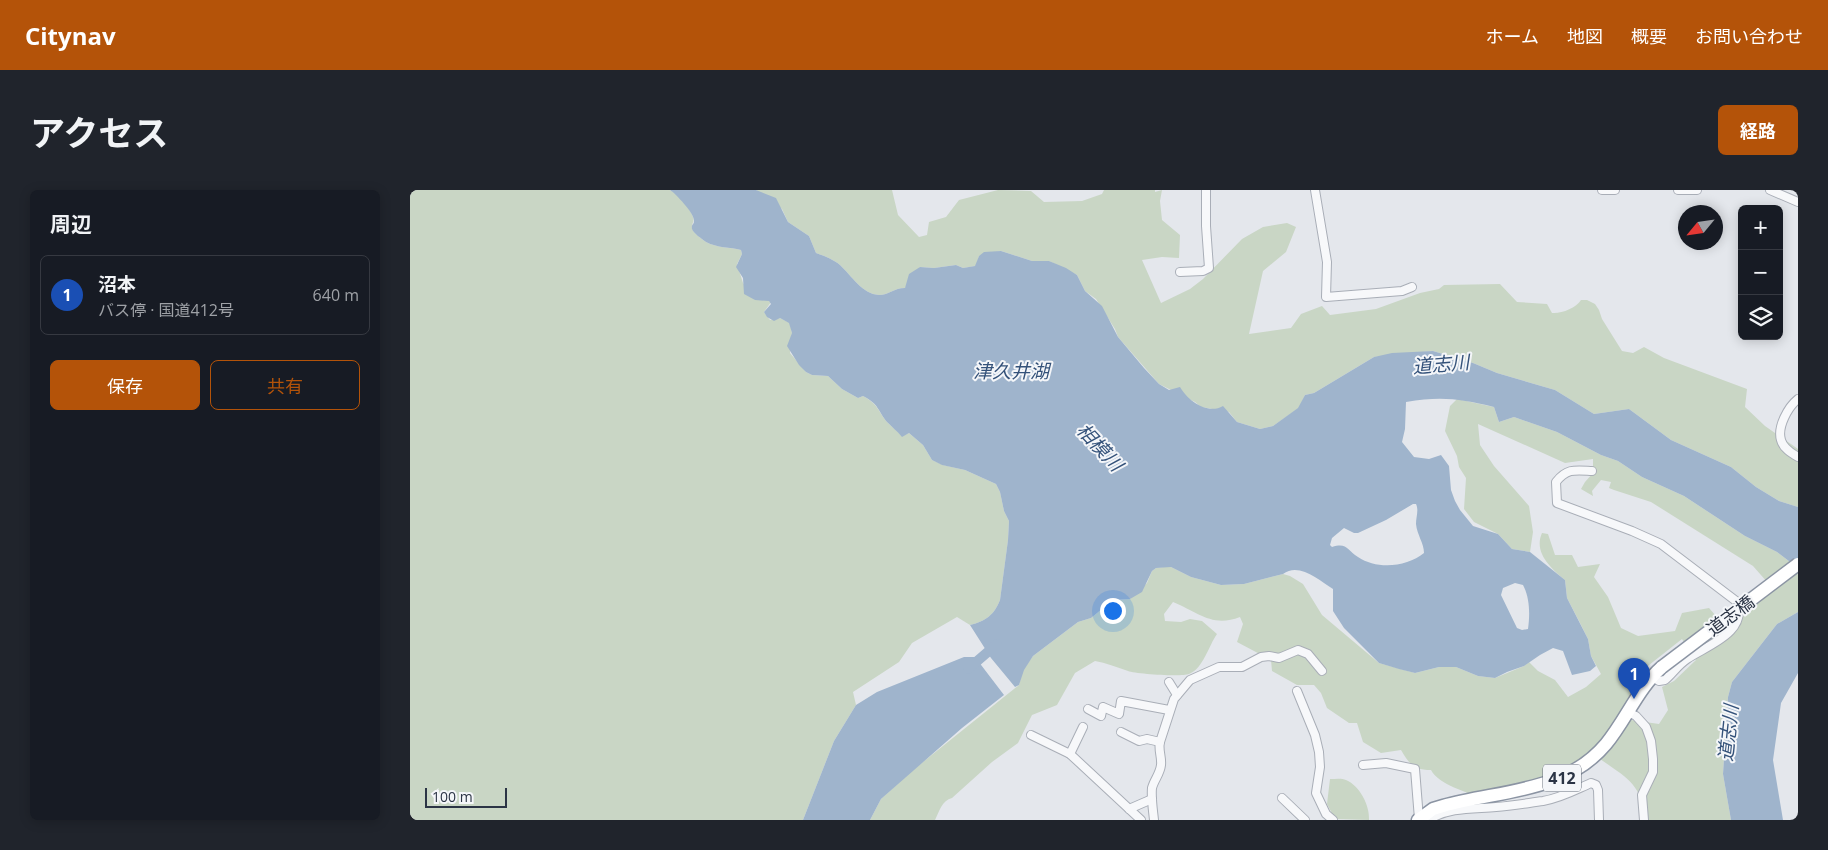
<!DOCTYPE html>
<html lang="ja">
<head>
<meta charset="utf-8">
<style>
  body { margin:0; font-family:"Open Sans","Noto Sans JP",sans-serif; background:#20242c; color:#f1f3f6 }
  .controls { position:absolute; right:15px; top:15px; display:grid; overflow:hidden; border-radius:8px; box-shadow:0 2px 12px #0003 }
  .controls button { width:45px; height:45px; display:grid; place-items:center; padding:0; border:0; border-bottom:1px solid #363941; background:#171b24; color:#f1f3f6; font:25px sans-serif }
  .compass { position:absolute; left:1268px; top:15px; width:45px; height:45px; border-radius:50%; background:#171b24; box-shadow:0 2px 12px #0003; rotate:241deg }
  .scale { position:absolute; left:15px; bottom:12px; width:82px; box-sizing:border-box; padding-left:5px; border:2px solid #2b3445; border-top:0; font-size:14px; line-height:18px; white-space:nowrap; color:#2b3445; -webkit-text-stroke:4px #f4f6f9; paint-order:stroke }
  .you { position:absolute; left:702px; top:420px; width:18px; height:18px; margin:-12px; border:4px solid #fff; border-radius:50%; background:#1a73e8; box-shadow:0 0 0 8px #1a73e833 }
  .badge { display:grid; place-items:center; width:32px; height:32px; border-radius:50%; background:#b45309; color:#fff; font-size:16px; font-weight:700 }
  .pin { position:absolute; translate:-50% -41px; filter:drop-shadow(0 1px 2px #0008) }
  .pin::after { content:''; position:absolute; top:26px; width:18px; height:15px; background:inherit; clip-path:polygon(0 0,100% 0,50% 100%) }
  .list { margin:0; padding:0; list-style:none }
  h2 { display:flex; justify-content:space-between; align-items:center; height:65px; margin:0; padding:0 20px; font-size:21px }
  h2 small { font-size:16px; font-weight:400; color:#9ea1a6 }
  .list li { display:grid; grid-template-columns:32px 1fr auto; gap:15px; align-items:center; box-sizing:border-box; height:80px; margin:0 10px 10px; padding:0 10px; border:1px solid #363941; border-radius:8px }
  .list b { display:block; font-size:19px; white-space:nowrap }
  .list p { margin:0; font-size:16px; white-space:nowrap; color:#9ea1a6 }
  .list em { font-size:16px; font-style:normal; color:#9ea1a6 }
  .actions { display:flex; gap:10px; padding:15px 20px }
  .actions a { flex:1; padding:11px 0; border:1px solid #b45309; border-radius:8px; text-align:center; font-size:18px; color:#b45309 }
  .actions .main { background:#b45309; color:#fff }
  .icon { flex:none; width:28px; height:28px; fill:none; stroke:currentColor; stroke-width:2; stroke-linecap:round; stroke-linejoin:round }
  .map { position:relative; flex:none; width:1388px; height:630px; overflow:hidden; border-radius:8px }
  header { display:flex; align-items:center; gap:30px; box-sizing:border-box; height:70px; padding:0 25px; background:#b45309; color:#fff }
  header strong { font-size:24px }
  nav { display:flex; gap:28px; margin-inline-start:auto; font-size:18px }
  .intro { display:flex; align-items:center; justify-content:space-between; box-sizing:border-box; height:120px; padding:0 30px }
  h1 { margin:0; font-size:35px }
  .button { padding:12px 22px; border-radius:8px; background:#b45309; color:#fff; font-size:18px; font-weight:700 }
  main { display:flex; gap:30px; padding:0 30px }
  aside { flex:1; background:#171b24; border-radius:8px; box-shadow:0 2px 12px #0003 }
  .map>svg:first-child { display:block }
  .green { fill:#c9d6c5; fill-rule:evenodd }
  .water { fill:#9fb4cc; fill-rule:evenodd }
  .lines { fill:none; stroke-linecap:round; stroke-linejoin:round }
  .river { stroke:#9fb4cc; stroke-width:10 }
  .minor-casing { stroke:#a9aeb7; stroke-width:10 }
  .highway-casing { stroke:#8b94a3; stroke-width:15 }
  .minor { stroke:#f7f8fa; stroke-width:8 }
  .highway { stroke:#fff; stroke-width:12 }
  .highway-bridge-casing { stroke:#8b94a3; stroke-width:15; stroke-linecap:butt }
  .highway-bridge { stroke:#fff; stroke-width:12 }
  .labels { text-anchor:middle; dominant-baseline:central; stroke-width:4; stroke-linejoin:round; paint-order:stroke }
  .shield { fill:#f4f6f9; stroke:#676e7b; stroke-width:1 }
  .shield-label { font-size:16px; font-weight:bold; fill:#2b3445 }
  .street-label { font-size:18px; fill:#2b3445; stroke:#f4f6f9 }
  .water-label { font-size:19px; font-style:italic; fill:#34527a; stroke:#f4f6f9 }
</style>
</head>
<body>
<header>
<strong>Citynav</strong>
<nav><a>ホーム</a><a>地図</a><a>概要</a><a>お問い合わせ</a></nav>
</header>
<div class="intro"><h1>アクセス</h1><a class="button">経路</a></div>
<main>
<aside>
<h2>周辺<small></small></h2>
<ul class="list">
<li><span class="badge" style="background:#1a4fb4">1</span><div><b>沼本</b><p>バス停 · 国道412号</p></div><em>640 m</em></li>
</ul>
<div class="actions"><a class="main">保存</a><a>共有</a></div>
</aside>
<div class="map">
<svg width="1388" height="630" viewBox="0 0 1388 630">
  <rect width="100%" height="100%" fill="#e4e7ec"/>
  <g class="green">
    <path d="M 0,0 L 260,0 C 269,5 280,18 283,27 C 285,32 281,34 282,38 C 283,43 292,49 296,52 C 307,58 320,57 331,60 L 332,64 L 327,74 L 333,93 L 345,110 L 357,110 L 361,112 L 354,122 L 360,130 L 370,128 L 380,133 L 382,143 L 380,163 L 396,182 L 402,185 L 418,186 L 432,199 L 448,208 L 453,206 C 468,214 468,221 477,232 C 482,237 487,241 492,246 L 499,243 L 513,255 L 522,270 L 533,275 L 555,280 L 586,294 L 590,302 L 594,321 L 599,331 L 598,350 L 590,410 C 584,425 576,431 560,435 L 547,427 L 502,453 L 489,472 L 443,502 L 446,515 L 424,551 L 393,630 L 0,630 Z"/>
    <path d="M 346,0 L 482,0 L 488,25 L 509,47 L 517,45 L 519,32 L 536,27 L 549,10 L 588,0 L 621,1 L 634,12 L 672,11 L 692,4 L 694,0 L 745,0 L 745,2 L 752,0 L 750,11 L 752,30 L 770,45 L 769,68 L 752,67 L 732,70 L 751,113 L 780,99 L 793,89 L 832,49 L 853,37 L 877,33 L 886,37 L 876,62 L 853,81 L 839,144 L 881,138 L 891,124 L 912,116 L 920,125 L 966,119 L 1010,103 L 1029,99 L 1034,95 L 1090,94 L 1107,112 L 1137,114 L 1142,123 C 1151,124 1166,118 1171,110 L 1177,110 L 1185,114 L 1189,120 L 1192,129 L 1212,161 L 1223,163 L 1234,157 L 1254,168 L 1337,199 L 1335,217 L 1355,236 L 1388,259 L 1388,317 L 1369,311 L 1346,297 L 1321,277 L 1261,250 L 1219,219 L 1184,224 L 1145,200 L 1087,183 L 1063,173 L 1023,161 L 964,167 L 904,203 L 895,205 L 889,218 L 863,236 L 850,239 L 827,232 L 819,222 L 791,217 L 785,212 L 749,194 L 708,147 L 705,139 L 686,109 L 675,101 L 667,85 L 639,71 L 622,71 L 591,61 L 569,66 L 566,76 L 553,78 L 546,75 L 524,78 L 510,77 L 495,98 C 484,98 479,105 469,105 C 452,104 442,86 430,75 C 423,69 414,66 406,63 L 399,46 L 378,32 L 372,19 Z"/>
    <path d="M 1047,209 L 1084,217 L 1089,232 L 1104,227 L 1147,242 L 1191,265 L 1208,271 L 1232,287 L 1274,306 L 1335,346 L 1367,362 L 1388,378 L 1388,422 L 1367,434 L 1322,492 L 1318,507 L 1313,584 L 1321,630 L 1235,630 C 1232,594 1217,588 1190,569 L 1072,609 C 1056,601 1029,595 1021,580 C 1004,580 999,574 991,560 L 971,563 L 953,552 L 947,533 L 939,533 L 917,518 L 911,503 L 904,495 L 887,495 L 862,481 L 861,470 L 827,452 L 833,434 L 830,427 C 802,438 788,422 763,412 L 754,424 L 755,431 L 771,432 L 780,429 L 792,431 L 807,444 C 799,455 793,479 779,484 C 771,487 726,484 718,481 C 706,477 696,473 685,471 L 665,483 L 647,515 L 622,525 L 608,553 L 582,572 L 542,608 C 532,610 529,622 525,630 L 460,630 L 471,609 L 503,580 L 609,495 L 613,480 L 623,466 L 668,432 L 681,428 L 703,410 L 720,409 L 737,393 L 742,381 L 746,378 L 754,377 L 761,377 L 781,387 L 811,395 L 834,394 L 873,384 L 880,386 L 893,394 L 912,425 L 969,473 L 1005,483 L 1029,477 L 1046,477 L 1068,486 L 1085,488 L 1114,476 L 1119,472 L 1128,481 L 1145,490 L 1158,507 L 1176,497 L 1191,484 L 1181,466 L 1178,449 L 1169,431 L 1157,408 L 1155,390 C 1142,379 1123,363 1132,343 L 1138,344 L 1145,365 L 1162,365 L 1168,377 L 1190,374 L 1184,387 L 1198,407 L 1211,438 L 1228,446 L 1265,441 L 1272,423 L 1299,418 L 1313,434 L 1358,393 L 1343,376 L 1241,312 L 1204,300 L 1199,298 L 1201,292 L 1191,290 L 1182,301 L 1183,306 L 1171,299 L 1175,292 L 1183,283 L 1183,269 L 1155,273 L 1068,234 L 1070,255 L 1084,276 L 1119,316 L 1123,342 L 1120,362 L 1102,359 L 1088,344 L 1064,332 L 1054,319 L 1056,288 L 1049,277 L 1047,266 L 1035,241 L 1040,216 ZM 1272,449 L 1286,470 L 1264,491 L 1252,497 L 1258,520 L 1249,534 L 1214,529 L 1234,479 Z"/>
    <path d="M 920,589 C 925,589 932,588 936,590 C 950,596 960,616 959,630 L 925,629 L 917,614 Z"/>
  </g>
  <g class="water">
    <path d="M 260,0 L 346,0 L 366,8 L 378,32 L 399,46 L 406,63 C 414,66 423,69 430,75 C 442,86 452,104 469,105 C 479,105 484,98 495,98 L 499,84 L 510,77 L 524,78 L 546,75 L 553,78 L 565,76 L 569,66 L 574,62 L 591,61 L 622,71 L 639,71 L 656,78 L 667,85 L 675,101 L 692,116 L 708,147 L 734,178 L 749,194 L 759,200 L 770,197 C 778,211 798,225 813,216 L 827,232 L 850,239 L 863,236 L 888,218 L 895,205 L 904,203 L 964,167 L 982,163 L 1023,161 L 1063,173 L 1087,183 L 1145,200 L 1184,224 L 1219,219 L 1261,250 L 1321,277 L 1346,297 L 1369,311 L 1388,317 L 1388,378 L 1367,362 L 1335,346 L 1274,306 L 1232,287 L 1208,271 L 1191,265 L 1147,242 L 1104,227 L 1089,232 L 1084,217 C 1050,209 1032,206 996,212 L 995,239 L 992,252 L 1004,267 L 1019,269 L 1031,265 L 1039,276 L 1041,300 L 1045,311 L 1050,320 L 1063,336 L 1088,344 L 1102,359 L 1120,362 L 1155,390 L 1157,408 L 1178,449 L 1181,466 L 1186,476 L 1180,481 L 1162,485 L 1153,461 L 1143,458 L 1130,465 L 1114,476 L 1097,482 L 1085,488 L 1068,486 L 1046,477 L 1029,477 L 1005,483 L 989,479 L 969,473 L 934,438 L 923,421 L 923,399 C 909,390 889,372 873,384 L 834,394 L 811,395 L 781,387 L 761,377 L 746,378 L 742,381 L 732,402 L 720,409 L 703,410 L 681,428 L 668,432 L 623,466 L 614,480 L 609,495 L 605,497 L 581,468 L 560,435 C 576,431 584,425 590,410 L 598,350 L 599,331 L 594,321 L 590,302 L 586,294 L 555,280 L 532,275 L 522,270 L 513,255 L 499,243 L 492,247 C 487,241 482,237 477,232 C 468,221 469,214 453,206 L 448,208 L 432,199 L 418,186 L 402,185 L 396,182 L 389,175 L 377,156 L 382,143 L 379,133 L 370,128 L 364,131 L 357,127 L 354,122 L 361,114 L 359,111 L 345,110 L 334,104 L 333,88 L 326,77 L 332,64 L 331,60 C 320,57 307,58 296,52 C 292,49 283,43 282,39 C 281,34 284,35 284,31 C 285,24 266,4 260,0 ZM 1003,314 L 1006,314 C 1009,320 1006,327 1006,334 C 1007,345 1014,353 1014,363 C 997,377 967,380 948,367 C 937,360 937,352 922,357 L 920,355 L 922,348 L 934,338 L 944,343 L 948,343 L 976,330 ZM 1105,393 L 1113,395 C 1120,408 1120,425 1118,439 L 1112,440 L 1107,438 L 1091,405 L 1093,398 Z"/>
    <polygon points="1388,422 1388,483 1371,513 1363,570 1373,630 1321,630 1313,584 1318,507 1322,492 1367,434"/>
    <polygon points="554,467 565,467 594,505 552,538 471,609 460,630 393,630 424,551 446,515 467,502"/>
  </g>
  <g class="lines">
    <polyline class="river" points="558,479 587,454"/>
    <defs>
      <g id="minor">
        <polyline points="905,0 917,72 916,107 992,101 1002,97"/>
        <polyline points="1192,0 1205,0"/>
        <polyline points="1268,0 1287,0"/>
        <polyline points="1360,0 1388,12"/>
        <polyline points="770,82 793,81 799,78 796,36 796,0"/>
        <path d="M 1388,209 C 1378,217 1367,237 1371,250 C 1373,258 1381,263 1388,267"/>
        <path d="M 1182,281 C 1165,280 1157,278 1146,292 L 1147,313 L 1222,341 L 1251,354 L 1326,411 C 1340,442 1296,456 1277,469 C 1268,475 1263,483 1255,490 L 1249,491 L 1242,487"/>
        <polyline points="759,492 767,505"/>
        <polyline points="887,501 905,545 909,562 910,577 906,603 916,624 923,630"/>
        <polyline points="678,519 691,526 693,517 709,524 711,511 759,520"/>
        <polyline points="1218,522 1226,526 1236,537 1241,551 1243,569 1243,582 1232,605 1234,630"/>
        <polyline points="711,542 729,551 737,549 750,552"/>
        <polyline points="621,545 660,564 731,630"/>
        <polyline points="660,564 673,537"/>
        <polyline points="953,575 976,573 1005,579 1009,629"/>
        <polyline points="872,608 895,630"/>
        <polyline points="719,619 742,609"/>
        <path d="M 744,630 C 743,620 741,608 742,598 C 744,590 750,584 751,575 C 752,567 748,560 750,552 L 764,509 L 780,490 L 809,477 L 832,477 L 851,467 L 859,466 L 869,468 L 888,460 L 898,464 L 912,481"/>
        <path d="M 1018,630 C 1040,617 1062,619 1086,617 C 1102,616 1118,613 1133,611 C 1151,608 1165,600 1181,593 L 1186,595 L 1188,600 L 1189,630"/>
      </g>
      <path id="highway" d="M 1008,630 L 1023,619 L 1033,616 C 1090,600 1155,603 1196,554 C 1216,530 1228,498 1252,477"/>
    </defs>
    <use href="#minor" class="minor-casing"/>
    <use href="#highway" class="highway-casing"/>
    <use href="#minor" class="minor"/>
    <use href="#highway" class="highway"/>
    <defs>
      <polyline id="highway-bridge" points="1252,477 1388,374"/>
    </defs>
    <use href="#highway-bridge" class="highway-bridge-casing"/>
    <use href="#highway-bridge" class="highway-bridge"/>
  </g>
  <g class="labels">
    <rect class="shield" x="1133" y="574.5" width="38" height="27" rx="4"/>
    <g class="shield-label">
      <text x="1152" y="588">412</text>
    </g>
    <g class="street-label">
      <text transform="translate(1320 425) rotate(-37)">道志橋</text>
    </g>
    <g class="water-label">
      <text transform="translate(1031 174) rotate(-5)">道志川</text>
      <text x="601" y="181">津久井湖</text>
      <text transform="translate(690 257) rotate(47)">相模川</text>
      <text transform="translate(1318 543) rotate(-84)">道志川</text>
    </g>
  </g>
</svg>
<div class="controls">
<button>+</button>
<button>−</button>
<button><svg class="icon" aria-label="layers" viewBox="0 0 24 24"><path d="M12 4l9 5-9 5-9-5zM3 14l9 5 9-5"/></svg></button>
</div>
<svg class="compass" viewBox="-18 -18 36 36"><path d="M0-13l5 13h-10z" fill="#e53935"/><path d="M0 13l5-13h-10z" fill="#9ea1a6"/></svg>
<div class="scale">100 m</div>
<div class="you"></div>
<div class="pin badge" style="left:1224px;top:509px;background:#1a4fb4">1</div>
</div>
</main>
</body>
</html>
